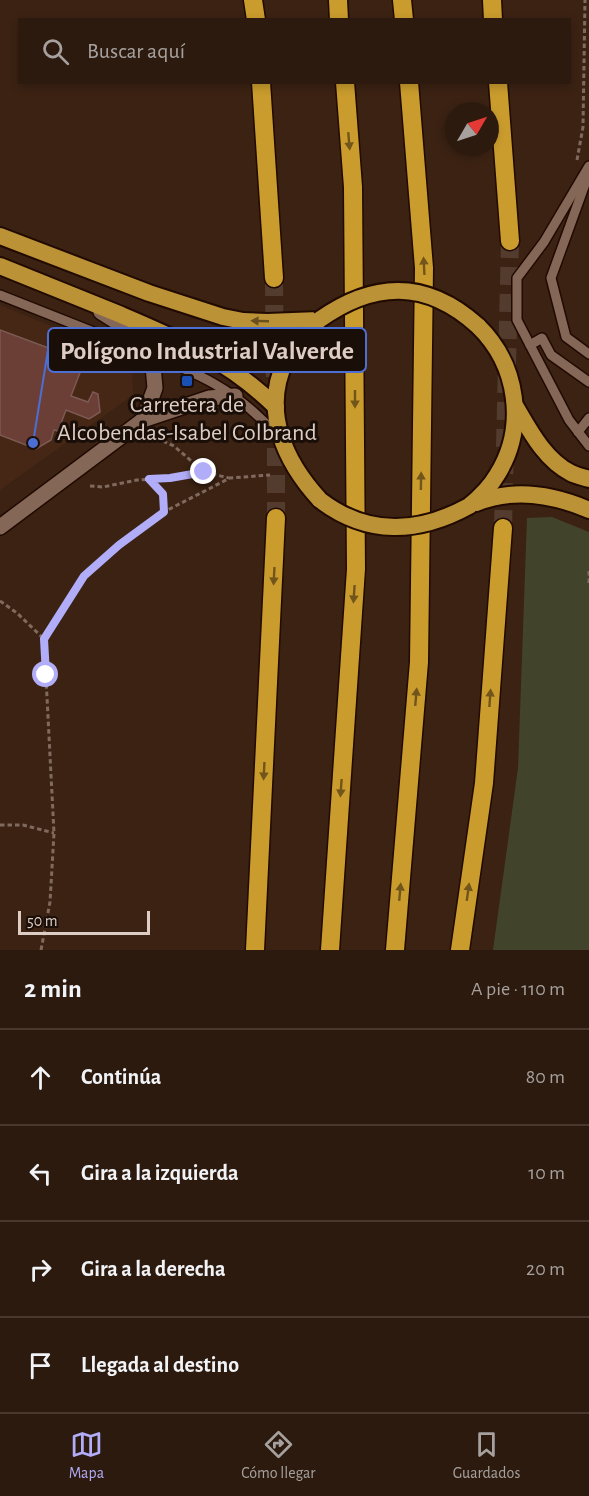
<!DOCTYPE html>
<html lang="es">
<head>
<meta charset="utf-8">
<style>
  body { margin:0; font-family:"Alegreya Sans",sans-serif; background:#38271c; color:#f1f3f6 }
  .compass { position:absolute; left:445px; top:102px; width:54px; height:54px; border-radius:50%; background:#2c1a0e; box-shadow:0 3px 9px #0003; rotate:51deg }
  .scale { position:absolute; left:18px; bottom:15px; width:132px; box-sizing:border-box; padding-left:6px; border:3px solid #decdc4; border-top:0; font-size:16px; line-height:21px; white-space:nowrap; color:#decdc4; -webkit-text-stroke:4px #1a0e08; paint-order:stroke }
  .stop { position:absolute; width:18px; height:18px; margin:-14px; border:4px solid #b2adf9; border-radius:50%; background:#fff }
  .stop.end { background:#b2adf9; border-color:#fff; box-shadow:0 2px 6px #0008 }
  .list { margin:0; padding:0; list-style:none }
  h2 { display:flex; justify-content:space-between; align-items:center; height:78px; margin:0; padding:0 24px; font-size:26px }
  h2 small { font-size:20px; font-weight:400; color:#a6a19e }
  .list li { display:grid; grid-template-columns:39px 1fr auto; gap:18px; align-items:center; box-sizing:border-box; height:96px; padding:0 24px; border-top:2px solid #48382e }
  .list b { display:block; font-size:22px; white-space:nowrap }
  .list em { font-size:20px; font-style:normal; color:#a6a19e }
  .icon { flex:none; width:33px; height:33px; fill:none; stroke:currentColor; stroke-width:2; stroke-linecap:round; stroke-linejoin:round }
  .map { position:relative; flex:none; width:589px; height:950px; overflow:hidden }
  .search { position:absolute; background:#2c1a0e; box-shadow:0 3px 9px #0003; left:18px; right:18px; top:18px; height:66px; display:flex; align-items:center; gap:15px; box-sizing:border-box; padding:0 21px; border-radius:0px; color:#a6a19e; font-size:22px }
  .sheet { height:462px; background:#2c1a0e }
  nav { display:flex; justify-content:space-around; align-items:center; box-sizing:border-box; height:84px; border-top:2px solid #48382e; background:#2c1a0e; font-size:16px; color:#a6a19e }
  nav a { display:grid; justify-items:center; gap:3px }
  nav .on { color:#b2adf9 }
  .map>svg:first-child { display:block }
  .built { fill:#462614 }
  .green { fill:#41442a }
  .building { fill:#6b3e36; stroke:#7b5a53; stroke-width:1.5 }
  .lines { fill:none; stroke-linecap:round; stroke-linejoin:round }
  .motorway-tunnel { stroke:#533c2e; stroke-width:18; stroke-dasharray:18 9; stroke-linecap:butt }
  .service-casing { stroke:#210a01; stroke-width:12 }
  .minor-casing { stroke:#210a01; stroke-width:18 }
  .trunk-casing { stroke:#210a01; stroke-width:20 }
  .motorway-casing { stroke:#210a01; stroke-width:21 }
  .path { stroke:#806a5e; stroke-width:3; stroke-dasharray:4.5 3; stroke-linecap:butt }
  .service { stroke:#846757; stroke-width:9 }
  .minor { stroke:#846757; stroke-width:15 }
  .trunk { stroke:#bc9236; stroke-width:16 }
  .motorway { stroke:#ca9c2d; stroke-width:18 }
  .trunk-bridge-casing { stroke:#210a01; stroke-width:20; stroke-linecap:butt }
  .trunk-bridge { stroke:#bc9236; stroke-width:16 }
  .oneway { fill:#72551a }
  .oneway2 { fill:#6b501f }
  .route { stroke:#b2adf9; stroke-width:8 }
  .transit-dot { fill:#1a4fb4; stroke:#1a0e08; stroke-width:2 }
  .labels { text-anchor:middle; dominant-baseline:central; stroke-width:6; stroke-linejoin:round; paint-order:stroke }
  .poi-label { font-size:24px; fill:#decdc4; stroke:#1a0e08 }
  .leader { fill:none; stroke:#4d6ed3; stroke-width:2 }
  .callout-dot { fill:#4d6ed3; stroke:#1a0e08; stroke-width:2 }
  .callout { fill:#1a0e08; stroke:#4d6ed3; stroke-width:2 }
  .callout-label { font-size:26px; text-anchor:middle; font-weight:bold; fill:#decdc4 }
</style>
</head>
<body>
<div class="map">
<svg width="589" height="950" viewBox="0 0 589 950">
  <rect width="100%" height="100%" fill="#3b2213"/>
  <polygon class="built" points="0,305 132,359 133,395 0,490"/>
  <polygon class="green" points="552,517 589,532 589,950 493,950 518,768 527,518"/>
  <polygon class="building" points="0,330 54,350 53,354 83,365 71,396 88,402 93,392 98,394 100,412 89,419 66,410 58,431 54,430 51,440 36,449 0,435"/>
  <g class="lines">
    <g class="motorway-tunnel">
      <polyline points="274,278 275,390"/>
      <polyline points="276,421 276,518"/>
      <polyline points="503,528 510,241"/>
    </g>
    <defs>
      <g id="service">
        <polyline points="589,166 544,242 517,278 517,320 569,420 589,446"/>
        <polyline points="589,173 551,278 566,337 589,354"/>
        <path d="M 0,295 C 40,311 79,326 119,342 C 181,367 233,383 278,437"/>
        <polyline points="530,345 542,338 551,355 589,382"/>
        <polyline points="578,432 589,418"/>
      </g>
      <g id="minor">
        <polyline points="101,312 131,331 144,342 152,355 155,388 143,420"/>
        <polyline points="0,527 143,420 209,398 235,396"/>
      </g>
      <g id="trunk">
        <polyline points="0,236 149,293 223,317 243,321 267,322 319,320"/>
        <path d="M 0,266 C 40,282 80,298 119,314 C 180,340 228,360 276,407"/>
        <path d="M 319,320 C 307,332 294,344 286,360 C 261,411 285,462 320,500"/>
        <path d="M 516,407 C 530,431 545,460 571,473 C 577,476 583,477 589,479"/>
        <path d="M 476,503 C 513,488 552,494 589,510"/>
        <path d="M 469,506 C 480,497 490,487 497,475 C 527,427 518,365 478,326"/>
      </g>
      <g id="motorway">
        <polyline points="253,0 256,20"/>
        <polyline points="338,0 339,20"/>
        <polyline points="402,0 404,20"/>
        <polyline points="492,0 493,20"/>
        <polyline points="261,82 274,278"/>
        <polyline points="498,82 510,241"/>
        <polyline points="255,950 276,518"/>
        <polyline points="330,950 356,569 353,187 345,82"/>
        <polyline points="395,950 419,662 424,268 409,82"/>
        <polyline points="460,950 484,783 503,528"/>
      </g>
    </defs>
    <use href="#service" class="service-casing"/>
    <use href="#minor" class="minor-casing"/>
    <use href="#trunk" class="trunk-casing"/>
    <use href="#motorway" class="motorway-casing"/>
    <g class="path">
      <polyline points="577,160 583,127 585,0"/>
      <polyline points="156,438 174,446 204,472 229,478"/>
      <polyline points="149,479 163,494 164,512"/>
      <polyline points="90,486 103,487 137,480 170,478 204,472"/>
      <polyline points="589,571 589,586"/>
      <polyline points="0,601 17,613 44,639"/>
      <polyline points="0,825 23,825 54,833"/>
      <polyline points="41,950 50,902 54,833 44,639 84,576 119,545 156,516 230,478 270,475"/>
    </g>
    <use href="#service" class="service"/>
    <use href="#minor" class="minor"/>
    <use href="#trunk" class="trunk"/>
    <use href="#motorway" class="motorway"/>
    <defs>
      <g id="trunk-bridge">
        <path d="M 319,320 C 374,281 426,279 478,326"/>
        <path d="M 320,500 C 367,536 418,534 469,506"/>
      </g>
    </defs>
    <use href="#trunk-bridge" class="trunk-bridge-casing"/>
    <use href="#trunk-bridge" class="trunk-bridge"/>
  </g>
  <defs><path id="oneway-solid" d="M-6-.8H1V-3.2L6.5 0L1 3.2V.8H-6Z" transform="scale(1.5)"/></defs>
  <g class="oneway">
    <use href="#oneway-solid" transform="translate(349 141) rotate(85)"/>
    <use href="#oneway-solid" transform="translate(424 266) rotate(-93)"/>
    <use href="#oneway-solid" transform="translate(355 399) rotate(90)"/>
    <use href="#oneway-solid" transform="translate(421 481) rotate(-89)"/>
    <use href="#oneway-solid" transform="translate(274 576) rotate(93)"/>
    <use href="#oneway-solid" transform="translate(354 594) rotate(94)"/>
    <use href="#oneway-solid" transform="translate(416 697) rotate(-85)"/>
    <use href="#oneway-solid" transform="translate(490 698) rotate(-86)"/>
    <use href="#oneway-solid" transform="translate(264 771) rotate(93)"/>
    <use href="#oneway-solid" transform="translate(341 788) rotate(94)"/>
    <use href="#oneway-solid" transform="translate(400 892) rotate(-85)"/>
    <use href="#oneway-solid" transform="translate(468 892) rotate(-82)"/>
  </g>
  <use class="oneway2" href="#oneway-solid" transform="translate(260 321) rotate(-178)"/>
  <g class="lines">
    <polyline class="route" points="46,675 44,639 84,576 119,545 164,512 163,494 149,479 170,478 204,472"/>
  </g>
  <rect class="transit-dot" x="181" y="375" width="12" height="12" rx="3"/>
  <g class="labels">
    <g class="poi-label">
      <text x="187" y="405">Carretera de<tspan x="187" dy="28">Alcobendas-Isabel Colbrand</tspan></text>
    </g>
  </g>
  <path class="leader" d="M33 443L48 350"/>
  <circle class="callout-dot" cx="33" cy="443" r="6"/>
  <rect class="callout" x="48" y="328" width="318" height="44" rx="6"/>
  <g class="callout-label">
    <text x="207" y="359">Polígono Industrial Valverde</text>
  </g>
</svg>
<svg class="compass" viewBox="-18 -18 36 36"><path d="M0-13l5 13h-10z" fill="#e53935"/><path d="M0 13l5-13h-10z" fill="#a6a19e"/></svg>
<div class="scale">50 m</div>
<div class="stop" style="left:46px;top:675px"></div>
<div class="stop end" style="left:204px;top:472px"></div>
<div class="search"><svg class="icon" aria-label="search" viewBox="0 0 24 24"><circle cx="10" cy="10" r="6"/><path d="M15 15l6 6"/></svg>Buscar aquí</div>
</div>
<section class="sheet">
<h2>2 min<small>A pie · 110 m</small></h2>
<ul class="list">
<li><svg class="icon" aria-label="ahead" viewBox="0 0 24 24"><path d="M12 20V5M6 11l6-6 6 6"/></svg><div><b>Continúa</b></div><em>80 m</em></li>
<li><svg class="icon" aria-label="left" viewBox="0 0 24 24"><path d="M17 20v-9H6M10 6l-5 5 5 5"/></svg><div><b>Gira a la izquierda</b></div><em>10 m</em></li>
<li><svg class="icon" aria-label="right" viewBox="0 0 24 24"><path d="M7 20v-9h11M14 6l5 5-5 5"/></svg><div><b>Gira a la derecha</b></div><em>20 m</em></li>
<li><svg class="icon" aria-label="arrive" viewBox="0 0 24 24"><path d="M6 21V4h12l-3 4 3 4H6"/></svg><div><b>Llegada al destino</b></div></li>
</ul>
</section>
<nav>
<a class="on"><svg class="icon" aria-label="map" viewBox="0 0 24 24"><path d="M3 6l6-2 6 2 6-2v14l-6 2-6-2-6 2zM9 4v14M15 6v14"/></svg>Mapa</a>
<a><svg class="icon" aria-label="directions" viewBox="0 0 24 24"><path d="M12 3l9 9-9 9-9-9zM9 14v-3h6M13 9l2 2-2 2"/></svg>Cómo llegar</a>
<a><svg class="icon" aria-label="saved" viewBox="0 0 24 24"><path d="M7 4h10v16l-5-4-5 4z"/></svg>Guardados</a>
</nav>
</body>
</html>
